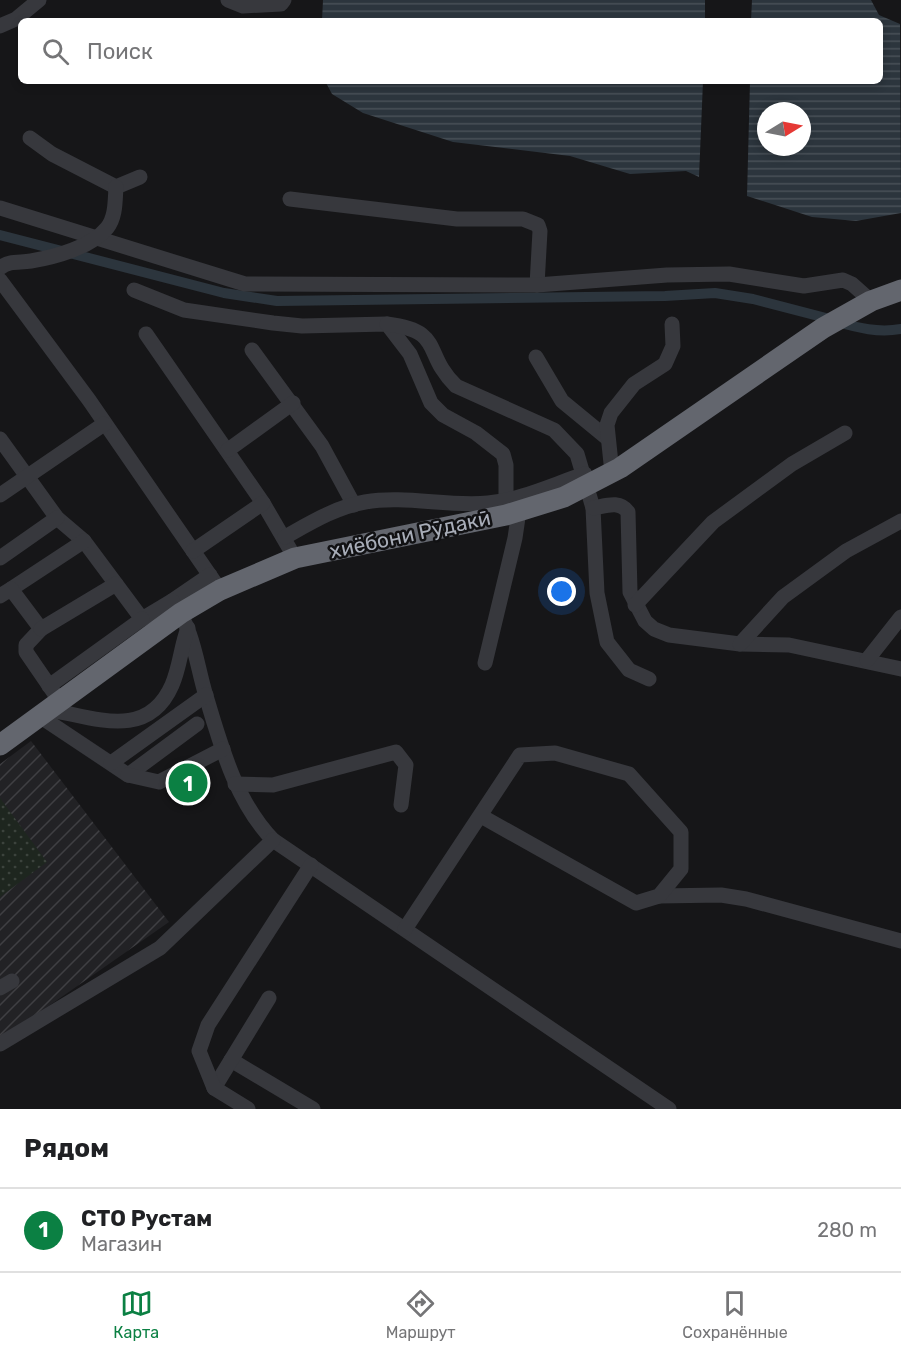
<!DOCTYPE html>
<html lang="ru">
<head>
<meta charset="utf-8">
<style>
  body { margin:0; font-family:Rubik,sans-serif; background:#f6f6f6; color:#202124 }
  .compass { position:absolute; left:757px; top:102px; width:54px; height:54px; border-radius:50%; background:#fff; box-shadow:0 3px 9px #0003; rotate:80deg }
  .you { position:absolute; left:562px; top:592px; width:21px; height:21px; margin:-15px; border:4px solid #fff; border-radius:50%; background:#1a73e8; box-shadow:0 0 0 9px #1a73e833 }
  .badge { display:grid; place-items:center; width:39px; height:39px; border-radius:50%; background:#0b8043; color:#fff; font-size:20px; font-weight:700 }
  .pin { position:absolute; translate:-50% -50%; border:3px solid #fff; box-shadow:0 2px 6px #0006 }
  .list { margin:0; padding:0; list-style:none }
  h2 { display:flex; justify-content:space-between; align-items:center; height:78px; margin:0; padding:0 24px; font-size:26px }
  h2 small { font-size:20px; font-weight:400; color:#757577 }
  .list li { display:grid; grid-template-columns:39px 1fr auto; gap:18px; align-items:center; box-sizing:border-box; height:84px; padding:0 24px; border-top:2px solid #e0e0e0 }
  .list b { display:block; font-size:22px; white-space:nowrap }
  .list p { margin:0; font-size:20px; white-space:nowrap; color:#757577 }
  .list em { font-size:20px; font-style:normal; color:#757577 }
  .icon { flex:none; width:33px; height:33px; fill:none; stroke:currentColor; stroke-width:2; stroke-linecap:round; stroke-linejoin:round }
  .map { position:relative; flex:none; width:901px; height:1109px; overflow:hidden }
  .search { position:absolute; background:#fff; box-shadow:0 3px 9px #0003; left:18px; right:18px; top:18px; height:66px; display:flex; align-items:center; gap:15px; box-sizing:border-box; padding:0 21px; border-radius:9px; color:#757577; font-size:22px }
  .sheet { height:162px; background:#fff }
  nav { display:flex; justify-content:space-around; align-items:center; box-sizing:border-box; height:84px; border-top:2px solid #e0e0e0; background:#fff; font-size:16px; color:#757577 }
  nav a { display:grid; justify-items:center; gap:3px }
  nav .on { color:#0b8043 }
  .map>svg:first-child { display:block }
  .industrial { fill:url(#industrial-furrows) }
  .grass { fill:url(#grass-dots) }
  .water { fill:url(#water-rules); fill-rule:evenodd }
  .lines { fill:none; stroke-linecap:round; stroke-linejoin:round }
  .canal { stroke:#2c353d; stroke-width:10 }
  .minor { stroke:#37383d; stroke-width:15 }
  .highway { stroke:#63666e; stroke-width:21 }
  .labels { text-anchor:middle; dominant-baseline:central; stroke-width:5; stroke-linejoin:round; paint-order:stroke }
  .street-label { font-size:21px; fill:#a8adb8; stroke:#111113 }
</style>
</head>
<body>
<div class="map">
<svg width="901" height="1109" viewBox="0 0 901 1109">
  <defs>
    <pattern id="industrial-furrows" width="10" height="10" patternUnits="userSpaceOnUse" patternTransform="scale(1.5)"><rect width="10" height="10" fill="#222225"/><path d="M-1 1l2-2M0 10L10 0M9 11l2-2" fill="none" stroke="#3f3f43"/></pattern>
    <pattern id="grass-dots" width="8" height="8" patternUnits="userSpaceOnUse" patternTransform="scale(1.5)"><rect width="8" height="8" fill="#1e261f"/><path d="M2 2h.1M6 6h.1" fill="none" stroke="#3c433d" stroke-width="1.8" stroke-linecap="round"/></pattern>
    <pattern id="water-rules" width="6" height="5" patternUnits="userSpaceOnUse" patternTransform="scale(1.5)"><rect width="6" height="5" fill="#2c353d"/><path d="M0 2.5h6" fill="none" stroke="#485057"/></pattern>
  </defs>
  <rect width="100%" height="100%" fill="#161618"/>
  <polygon class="industrial" points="31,741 169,922 0,1040 0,764"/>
  <polygon class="grass" points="0,798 47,862 0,897"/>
  <g class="water">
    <polygon points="323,0 705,0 705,21 322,21"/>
    <path d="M 752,0 L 871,0 L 879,15 L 900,24 L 901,213 L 856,221 L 812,217 L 747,196 L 750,81 L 880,81 L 880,21 L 751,21 ZM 766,111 L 802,111 L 802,147 L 766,147 Z"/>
    <polygon points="325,81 703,81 699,177 686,171 630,174 570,156 453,142 363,113 332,94"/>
  </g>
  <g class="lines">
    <g class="canal">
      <polyline points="0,235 224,293 277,301 665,296 715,293 753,299 826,318"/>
      <path d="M 837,322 C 859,328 878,333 901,329"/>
    </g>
    <g class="minor">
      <polyline points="228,0 243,6 281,4 284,0"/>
      <polyline points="0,26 16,19 39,0"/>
      <polyline points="30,138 52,154 116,187 140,177"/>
      <polyline points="290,199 457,219 523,219 538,225 540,231 537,285"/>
      <polyline points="0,208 245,284 537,285 667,275 729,274 804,286 843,280 852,284 871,301"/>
      <path d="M 0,268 C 10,260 19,263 31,261 C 55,257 92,247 107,228 C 116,217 115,200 116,187"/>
      <polyline points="0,280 89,400 220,590"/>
      <polyline points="134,290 184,310 273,323 302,326 387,324 410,354 431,403 443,415 476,433 503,454 506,465 506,515"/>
      <path d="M 387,324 C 445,331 422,353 456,386 L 554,430 L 577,454 L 593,508 L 597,593 L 607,642 L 629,670 L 649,679"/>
      <polyline points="146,334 263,503 295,558"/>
      <polyline points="252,350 322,446 354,505"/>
      <polyline points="536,357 562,401 607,438"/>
      <polyline points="0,439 57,518 84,541 116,584"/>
      <polyline points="228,450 293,403"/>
      <polyline points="612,473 607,425 611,413 634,384 665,364 673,346 672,324"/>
      <polyline points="0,495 104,424"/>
      <path d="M 593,508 C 606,506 619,500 628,512 L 630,592 L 645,621 L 654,629 L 669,635 L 740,644 L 789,645 L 901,669"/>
      <path d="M 285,537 C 310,523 336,507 365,502 C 405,495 448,507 488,503 C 521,500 554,484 585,474"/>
      <polyline points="193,551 263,503"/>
      <polyline points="0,558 57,518"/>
      <polyline points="11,589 84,541"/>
      <polyline points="0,596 11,589 41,629 26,645 26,652 61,703"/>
      <polyline points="172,601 210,575"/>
      <polyline points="635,605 713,522 792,464 845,433"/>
      <path d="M 41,629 L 116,584 L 142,619 L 172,601 C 194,630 196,663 206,696 C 221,746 236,802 273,840 L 669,1109"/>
      <polyline points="740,644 783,597 846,551 901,521"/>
      <polyline points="867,660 901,617"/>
      <polyline points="485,663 515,538 519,511"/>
      <polyline points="49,686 142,619"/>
      <path d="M 51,710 C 96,718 148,740 172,685 C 180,667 181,646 188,628"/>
      <polyline points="41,717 128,775 197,724"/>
      <polyline points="111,763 206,695"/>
      <polyline points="128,775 159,782 223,749"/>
      <polyline points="235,784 273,785 396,752 406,765 401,805"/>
      <polyline points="659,896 721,895 746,899 901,941"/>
      <polyline points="405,929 520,755 555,753 629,774 681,832 681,869 659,896 636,903 481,816"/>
      <polyline points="0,988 12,981"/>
      <polyline points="0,1044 160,948 273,840"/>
      <polyline points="231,1060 313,1109"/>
      <polyline points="214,1088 269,998"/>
      <polyline points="248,1109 214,1088 199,1051 208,1025 311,865"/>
    </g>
    <polyline class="highway" points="0,745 181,613 220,590 295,558 506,515 564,497 620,468 823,328 871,301 901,290"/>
  </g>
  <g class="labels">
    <g class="street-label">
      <text transform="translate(410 534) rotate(-12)">хиёбони Рӯдакӣ</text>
    </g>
  </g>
</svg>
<svg class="compass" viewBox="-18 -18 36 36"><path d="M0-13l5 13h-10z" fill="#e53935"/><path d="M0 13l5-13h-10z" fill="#757577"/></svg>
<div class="you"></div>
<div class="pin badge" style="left:188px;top:783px">1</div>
<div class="search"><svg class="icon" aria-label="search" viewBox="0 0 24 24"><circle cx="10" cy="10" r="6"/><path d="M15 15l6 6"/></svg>Поиск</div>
</div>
<section class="sheet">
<h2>Рядом<small></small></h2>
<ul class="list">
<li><span class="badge">1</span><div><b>СТО Рустам</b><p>Магазин</p></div><em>280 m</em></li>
</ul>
</section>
<nav>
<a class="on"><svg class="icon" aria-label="map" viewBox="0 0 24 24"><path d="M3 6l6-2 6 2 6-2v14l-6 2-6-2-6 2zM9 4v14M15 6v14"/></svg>Карта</a>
<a><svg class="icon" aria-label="directions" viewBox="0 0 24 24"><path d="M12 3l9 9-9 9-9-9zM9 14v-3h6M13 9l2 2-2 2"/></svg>Маршрут</a>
<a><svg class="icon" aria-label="saved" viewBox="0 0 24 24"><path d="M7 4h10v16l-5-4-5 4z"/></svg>Сохранённые</a>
</nav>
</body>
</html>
